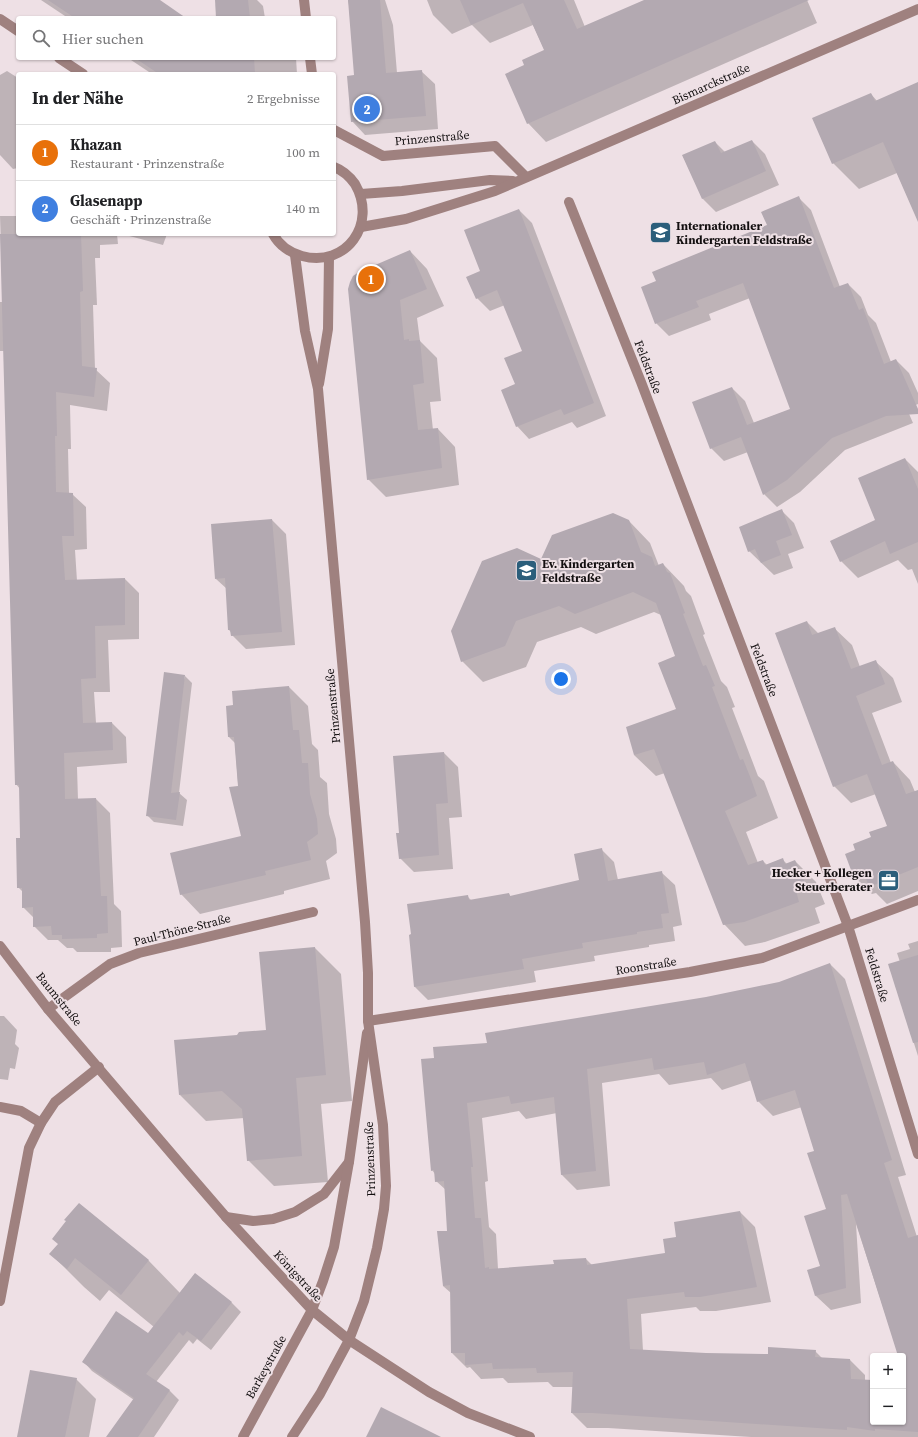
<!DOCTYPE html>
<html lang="de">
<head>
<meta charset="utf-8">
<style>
  body { margin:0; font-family:"Source Serif 4",serif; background:#f6f6f6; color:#202124 }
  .controls { position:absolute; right:12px; bottom:12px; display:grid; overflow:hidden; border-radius:4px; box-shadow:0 1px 3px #0004 }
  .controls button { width:36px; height:36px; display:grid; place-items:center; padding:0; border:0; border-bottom:1px solid #e0e0e0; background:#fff; color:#202124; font:20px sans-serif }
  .you { position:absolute; left:561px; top:679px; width:14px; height:14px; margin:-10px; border:3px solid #fff; border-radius:50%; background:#1a73e8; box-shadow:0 0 0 6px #1a73e833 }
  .badge { display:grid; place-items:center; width:26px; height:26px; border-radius:50%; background:#2b5e7b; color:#fff; font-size:13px; font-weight:700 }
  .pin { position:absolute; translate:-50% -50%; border:2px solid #fff; box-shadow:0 1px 4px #0006 }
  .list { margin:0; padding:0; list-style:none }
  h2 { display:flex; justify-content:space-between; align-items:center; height:52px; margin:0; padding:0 16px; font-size:17px }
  h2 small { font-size:13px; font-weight:400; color:#757577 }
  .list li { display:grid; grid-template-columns:26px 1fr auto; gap:12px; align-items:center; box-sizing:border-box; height:56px; padding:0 16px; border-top:1px solid #e0e0e0 }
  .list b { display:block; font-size:15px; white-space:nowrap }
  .list p { margin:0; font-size:13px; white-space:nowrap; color:#757577 }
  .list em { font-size:13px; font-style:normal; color:#757577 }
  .icon { flex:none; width:22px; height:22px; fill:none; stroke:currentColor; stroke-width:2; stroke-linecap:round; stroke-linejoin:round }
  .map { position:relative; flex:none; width:918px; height:1437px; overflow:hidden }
  .search { position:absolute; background:#fff; box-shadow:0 1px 3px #0004; left:16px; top:16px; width:320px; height:44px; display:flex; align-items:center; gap:10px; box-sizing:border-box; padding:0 14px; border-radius:4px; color:#757577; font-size:15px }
  .panel { position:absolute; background:#fff; box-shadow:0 1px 3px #0004; left:16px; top:72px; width:320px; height:164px; border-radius:4px }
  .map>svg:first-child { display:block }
  .shadow { fill:#0003; fill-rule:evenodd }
  .building { fill:#b3a9b1; fill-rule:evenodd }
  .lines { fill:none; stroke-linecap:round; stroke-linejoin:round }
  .minor { stroke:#9f817f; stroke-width:10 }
  .tertiary { stroke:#9f817f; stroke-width:10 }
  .labels { text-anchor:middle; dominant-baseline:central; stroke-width:4; stroke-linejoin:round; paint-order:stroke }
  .street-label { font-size:12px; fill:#130f10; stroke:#eee0e5 }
  .poi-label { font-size:12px; font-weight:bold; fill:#130f10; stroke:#eee0e5; text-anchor:start }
</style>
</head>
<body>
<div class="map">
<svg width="918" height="1437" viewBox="0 0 918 1437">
  <rect width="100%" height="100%" fill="#eee0e5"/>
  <g class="shadow">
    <polygon points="41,0 158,0 184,18 68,18"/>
    <polygon points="216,0 257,0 263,6 265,18 217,18"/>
    <polygon points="348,0 385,0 393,25 397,73 421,71 435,84 438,129 365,135 352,121 355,76 349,5"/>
    <polygon points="427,0 574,0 585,27 646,0 807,0 817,23 546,142 528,123 526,66 545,51 533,25 490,43 472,25 452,34 433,15"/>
    <polygon points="128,58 296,58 297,74 152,74"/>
    <polygon points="7,71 18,78 18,168 13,169 0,155 0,75"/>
    <polygon points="918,83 918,220 897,173 859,189 833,163 871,94 877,101"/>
    <polygon points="752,141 765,154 779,185 716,212 703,199 683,156 715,142 725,152"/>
    <polygon points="798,197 811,210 840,287 848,284 861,297 868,315 876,323 891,362 896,360 909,373 918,393 918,404 907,409 913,423 845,450 800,492 777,507 764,494 748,452 724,461 711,448 732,388 745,401 754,423 792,409 750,298 709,314 711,320 669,336 656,323 657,282 768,226"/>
    <polygon points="519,210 532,223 606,416 577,428 572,422 529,439 517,426 516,385 523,352 505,305 490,311 477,298 481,272"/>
    <polygon points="0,216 18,216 18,234 117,234 118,244 100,245 100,258 95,258 97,305 93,305 95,369 110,383 107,411 70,405 71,449 68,449 69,493 72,494 86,507 87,549 75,550 77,581 125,579 139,593 139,639 108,640 110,692 94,692 96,723 112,723 126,737 127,763 77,767 78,800 96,799 110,813 114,904 121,911 122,947 111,948 111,952 77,952 73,948 67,948 58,940 48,940 34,926 34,918 23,907 23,892 18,887 21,839 20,789 16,784 4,351 0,351 0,302 3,302"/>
    <polygon points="122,234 167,234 163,245"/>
    <polygon points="410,251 427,269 444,306 417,318 420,341 437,358 441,401 430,402 433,430 438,429 455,447 459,485 386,497 368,479 354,277"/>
    <polygon points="905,459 918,472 918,584 912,569 908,570 898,560 858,578 841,561 877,521"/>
    <polygon points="781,510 794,523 804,548 788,554 793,568 774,575 749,551"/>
    <polygon points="272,520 286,534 295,645 246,649 232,635 231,632 229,630 227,589 216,579"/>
    <polygon points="629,521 650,543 659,566 663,564 684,586 686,591 691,596 705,634 703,635 721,681 727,687 735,707 732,708 758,776 764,781 778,818 746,832 758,863 763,861 767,865 782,859 787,864 795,861 816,882 825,904 815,908 820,923 765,942 745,946 724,924 665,773 656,776 634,755 677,710 676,657 661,615 654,612 596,634 581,627 537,642 526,667 483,682 462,661 542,561"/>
    <polygon points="807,622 819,634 834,628 852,645 860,667 875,661 893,678 902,702 872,713 891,763 893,762 910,780 915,792 918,791 918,891 887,904 876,893 872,894 854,877 857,851 872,838 888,826 876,794 851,803 834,786"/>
    <polygon points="185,676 192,683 179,793 187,800 183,826 154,822 147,815"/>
    <polygon points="289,687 308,706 312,744 318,750 320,777 327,783 329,814 336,839 337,853 326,861 330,879 284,891 284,894 200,914 181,894 242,837 235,743 229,737 234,706"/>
    <polygon points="444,753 458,767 462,817 449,818 453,869 414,872 400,858 400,834"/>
    <polygon points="601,849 614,862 618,880 662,873 675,885 682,925 673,927 675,941 649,945 649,947 594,956 595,961 534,971 536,982 428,1000 415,987 410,936 467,896 472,901 509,894 511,897 580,881"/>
    <polygon points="918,941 918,1056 889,965 900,962 897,953 910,949 908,944"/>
    <polygon points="315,948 341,974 352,1101 321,1104 328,1182 274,1186 248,1160 244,1118 206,1121 180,1095 237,1036 267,1031"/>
    <path d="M 830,964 L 845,979 L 906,1175 L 898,1177 L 918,1240 L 918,1437 L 751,1437 L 608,1428 L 587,1428 L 572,1413 L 574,1387 L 553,1387 L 548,1382 L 508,1383 L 503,1378 L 481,1379 L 470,1367 L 467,1368 L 452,1353 L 451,1293 L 443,1286 L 448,1232 L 446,1190 L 436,1181 L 435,1174 L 432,1170 L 435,1059 L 488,1044 L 779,983 ZM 659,1074 L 669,1085 L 711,1078 L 722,1090 L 752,1080 L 758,1101 L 773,1116 L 802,1107 L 815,1151 L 827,1210 L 822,1266 L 816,1296 L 831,1310 L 861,1303 L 856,1224 L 899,1356 L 903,1356 L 903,1370 L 907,1383 L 903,1382 L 903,1422 L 873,1422 L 873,1381 L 865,1381 L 865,1375 L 850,1360 L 822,1358 L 815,1351 L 769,1355 L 706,1354 L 643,1351 L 641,1314 L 696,1307 L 700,1311 L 716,1311 L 771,1302 L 755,1227 L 740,1212 L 677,1238 L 666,1254 L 592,1265 L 586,1259 L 555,1265 L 498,1269 L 496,1234 L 489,1227 L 485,1182 L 488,1181 L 482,1118 L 519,1111 L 526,1119 L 557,1113 L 562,1175 L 577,1190 L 610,1186 L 602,1083 Z"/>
    <polygon points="0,1016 4,1016 17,1030 15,1044 19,1048 15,1069 10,1068 8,1080 0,1079"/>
    <polygon points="79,1204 149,1261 180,1293 195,1274 232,1303 241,1312 211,1350 197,1339 193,1344 189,1340 156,1382 170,1391 179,1400 154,1437 107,1437 134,1400 92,1371 83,1361 148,1334 154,1327 109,1290 100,1301 84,1287 51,1254 59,1244"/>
    <polygon points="76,1379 96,1399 89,1437 18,1437"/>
  </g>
  <g class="building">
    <polygon points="48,0 160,0 186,18 75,18"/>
    <polygon points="215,0 248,0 250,18 216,18"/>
    <polygon points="348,0 380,0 386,73 422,70 426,116 351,122 347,76 354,75"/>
    <polygon points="460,0 564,0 577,29 644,0 809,0 527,124 505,74 524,65 522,60 544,50 523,3 471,25"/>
    <polygon points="135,58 254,58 255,74 159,74"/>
    <polygon points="918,82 918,222 883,142 832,164 812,118 871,93 875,101"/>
    <polygon points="752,140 766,171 702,199 682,155 715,141 721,153"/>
    <polygon points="799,196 834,288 848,283 859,310 863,308 884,364 896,359 918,409 918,414 886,416 832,438 787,480 763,495 741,437 710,449 692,402 732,387 747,425 790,409 743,283 696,301 699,307 655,324 641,287 656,281 652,272 767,225 761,212"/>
    <polygon points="519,209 594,403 564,415 561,409 516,427 501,390 515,384 504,358 522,351 497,290 476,299 466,277 480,271 464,230"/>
    <polygon points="0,234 81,234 83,291 80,292 82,366 97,368 94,397 56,392 57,436 55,436 56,492 73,493 74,536 62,536 65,580 125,578 125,625 95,626 96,678 81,679 83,723 112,722 113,750 64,753 65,799 96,798 101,896 107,896 108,933 97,934 97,938 62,939 62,935 52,935 51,926 33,927 33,907 22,908 22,888 17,888 16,838 20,838 19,785 15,785"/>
    <polygon points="410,250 427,289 400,300 404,340 409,339 409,341 420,340 424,383 413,385 418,430 438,428 442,468 367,480 348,289 350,282 353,276 359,272"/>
    <polygon points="905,458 918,489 918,542 890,554 885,541 840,562 830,541 875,520 858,478"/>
    <polygon points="782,509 792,535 776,541 781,555 761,563 755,549 748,552 739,527"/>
    <polygon points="613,513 629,520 641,552 652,557 655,566 663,563 667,572 670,573 685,613 683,614 703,666 706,665 715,686 712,687 740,760 743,759 751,779 757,796 725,811 748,865 763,860 765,865 783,858 785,864 795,860 805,883 795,887 799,902 744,922 723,925 654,749 634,755 626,727 676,709 658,663 675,656 656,603 633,592 575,614 559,606 516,621 505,646 461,662 451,631 482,561 517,548 541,559 552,535"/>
    <polygon points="272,519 282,632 231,636 230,630 228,630 225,578 215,579 211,524"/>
    <polygon points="807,621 812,635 835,627 851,669 876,660 885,684 856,696 882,765 893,761 906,794 918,790 918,867 869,887 864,873 854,878 845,854 855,850 853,844 871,837 869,832 887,826 867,774 833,787 775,633"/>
    <polygon points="164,672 185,675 171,793 180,792 176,820 146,816"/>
    <polygon points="289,686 293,730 299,730 302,763 308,763 310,794 317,819 318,834 307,842 311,860 265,871 266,875 180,895 170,853 241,836 229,787 238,786 234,737 228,737 226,706 233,705 232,691"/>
    <polygon points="444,752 448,803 436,804 439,855 399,859 396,833 399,833 393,756"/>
    <polygon points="602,848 608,881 662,871 669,913 661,914 663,928 637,932 637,934 582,943 583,948 522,959 524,969 414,987 409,935 411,934 407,904 468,895 469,900 509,893 510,896 579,880 574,854"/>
    <polygon points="315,947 326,1075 296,1078 302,1156 247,1161 242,1109 222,1091 179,1095 174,1040 237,1035 239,1032 266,1030 259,952"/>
    <polygon points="918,955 918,1042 913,1043 888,964"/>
    <path d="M 830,963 L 892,1160 L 884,1163 L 908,1238 L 918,1235 L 918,1432 L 875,1429 L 875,1431 L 847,1427 L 847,1430 L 592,1413 L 571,1413 L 573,1372 L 537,1373 L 536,1368 L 493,1369 L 492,1363 L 465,1365 L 465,1353 L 451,1353 L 450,1285 L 443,1286 L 437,1231 L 447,1231 L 444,1181 L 435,1182 L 434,1170 L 431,1171 L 421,1059 L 434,1058 L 433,1047 L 487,1043 L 485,1033 L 706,997 L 779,982 ZM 652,1058 L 654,1070 L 704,1062 L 707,1075 L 745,1063 L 757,1102 L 795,1090 L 814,1151 L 807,1153 L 826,1209 L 804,1216 L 820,1266 L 807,1270 L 815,1296 L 846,1288 L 841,1195 L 847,1194 L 898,1356 L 903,1356 L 903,1373 L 906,1382 L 903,1381 L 903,1422 L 873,1422 L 873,1380 L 851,1379 L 850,1359 L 815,1357 L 816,1350 L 768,1347 L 768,1354 L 706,1353 L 630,1349 L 627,1299 L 684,1292 L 685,1297 L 700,1297 L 757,1287 L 740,1211 L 674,1222 L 676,1237 L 663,1239 L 665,1253 L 587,1265 L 586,1258 L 553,1260 L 554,1264 L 489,1269 L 489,1267 L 485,1268 L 481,1218 L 475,1218 L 471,1167 L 473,1167 L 467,1103 L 509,1096 L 511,1104 L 554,1097 L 561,1175 L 596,1171 L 587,1069 Z"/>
    <polygon points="79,1203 149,1260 121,1295 75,1258 67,1269 49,1254 58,1244 52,1239 66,1221 64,1220"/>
    <polygon points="195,1273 232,1302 201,1341 187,1331 183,1336 179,1332 146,1374 170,1390 138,1437 106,1437 134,1398 82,1362 116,1311 148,1333"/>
    <polygon points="30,1370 77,1378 65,1437 17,1437"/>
    <polygon points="381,1407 441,1437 366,1437"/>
  </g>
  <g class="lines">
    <g class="minor">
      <polyline points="304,0 306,18"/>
      <polyline points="310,58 312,74"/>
      <polyline points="334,130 383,156 495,146 526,177"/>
      <polyline points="569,202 641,382 848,926 918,1154"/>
      <polyline points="0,946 48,1009 188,1173 226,1217 312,1310 349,1340 429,1392 468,1413 530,1437"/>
      <polyline points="48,1009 110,964 139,953 313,912"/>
      <polyline points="368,1021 690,972 762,958 918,900"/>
      <polyline points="0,1107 21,1111 41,1123"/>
      <polyline points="226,1217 253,1221 273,1219 295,1212 324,1194 349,1162"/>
      <polyline points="0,1301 29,1148 41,1123 55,1102 99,1067"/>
    </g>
    <g class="tertiary">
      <polyline points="0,19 18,31"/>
      <polyline points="59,58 83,74"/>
      <polyline points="361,194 402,191 490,180 513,181"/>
      <polyline points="361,227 406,219 495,191 918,9"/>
      <path d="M 273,234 C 279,245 290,253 302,256 C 346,268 378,224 355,184 C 350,177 342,170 334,167"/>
      <polyline points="319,384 328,329 329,257"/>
      <polyline points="243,1437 312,1310 323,1281 334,1247 349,1162 367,1033"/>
      <polyline points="292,1437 320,1394 349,1340 364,1301 377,1248 384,1209 386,1186 383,1125 368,1021 368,973 365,922 318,389 305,331 295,255"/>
    </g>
  </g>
  <defs>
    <symbol id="school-square" viewBox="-11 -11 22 22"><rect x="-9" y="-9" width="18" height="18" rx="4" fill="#2b5e7b" stroke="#eee0e5"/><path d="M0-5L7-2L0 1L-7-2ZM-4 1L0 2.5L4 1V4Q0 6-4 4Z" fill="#fff"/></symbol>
    <symbol id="office-square" viewBox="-11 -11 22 22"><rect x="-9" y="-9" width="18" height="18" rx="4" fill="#2b5e7b" stroke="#eee0e5"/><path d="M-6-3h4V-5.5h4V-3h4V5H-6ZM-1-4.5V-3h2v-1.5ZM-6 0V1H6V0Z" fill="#fff"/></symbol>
  </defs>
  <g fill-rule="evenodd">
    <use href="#school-square" x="648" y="220" width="25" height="25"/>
    <use href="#school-square" x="514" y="558" width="25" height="25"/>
    <use href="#office-square" x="876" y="868" width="25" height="25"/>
  </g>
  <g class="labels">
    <g class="street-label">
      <text transform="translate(711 84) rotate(-24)">Bismarckstraße</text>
      <text transform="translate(432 138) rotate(-5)">Prinzenstraße</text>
      <text transform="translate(648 367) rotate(69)">Feldstraße</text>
      <text transform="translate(764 670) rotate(69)">Feldstraße</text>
      <text transform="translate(333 706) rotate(-95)">Prinzenstraße</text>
      <text transform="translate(182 930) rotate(-14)">Paul-Thöne-Straße</text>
      <text transform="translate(646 966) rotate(-9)">Roonstraße</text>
      <text transform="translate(877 975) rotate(73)">Feldstraße</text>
      <text transform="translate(59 999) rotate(51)">Baumstraße</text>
      <text transform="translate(370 1159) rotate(-92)">Prinzenstraße</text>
      <text transform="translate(298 1276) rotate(47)">Königstraße</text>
      <text transform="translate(266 1367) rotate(-61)">Barkeystraße</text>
    </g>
    <g class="poi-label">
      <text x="676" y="226">Internationaler<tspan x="676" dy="14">Kindergarten Feldstraße</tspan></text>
      <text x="542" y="564">Ev. Kindergarten<tspan x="542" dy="14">Feldstraße</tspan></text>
      <text x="872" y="873" text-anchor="end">Hecker + Kollegen<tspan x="872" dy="14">Steuerberater</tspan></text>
    </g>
  </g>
</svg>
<div class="controls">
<button>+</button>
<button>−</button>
</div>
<div class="you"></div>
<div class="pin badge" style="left:371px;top:279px;background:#e8710a">1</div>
<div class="pin badge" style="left:367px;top:109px;background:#3f7fe0">2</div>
<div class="search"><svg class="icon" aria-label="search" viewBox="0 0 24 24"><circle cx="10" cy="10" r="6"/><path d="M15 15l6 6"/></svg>Hier suchen</div>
<section class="panel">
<h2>In der Nähe<small>2 Ergebnisse</small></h2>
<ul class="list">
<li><span class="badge" style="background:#e8710a">1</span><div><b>Khazan</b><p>Restaurant · Prinzenstraße</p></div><em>100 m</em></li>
<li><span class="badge" style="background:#3f7fe0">2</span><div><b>Glasenapp</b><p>Geschäft · Prinzenstraße</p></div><em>140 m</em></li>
</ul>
</section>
</div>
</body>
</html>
